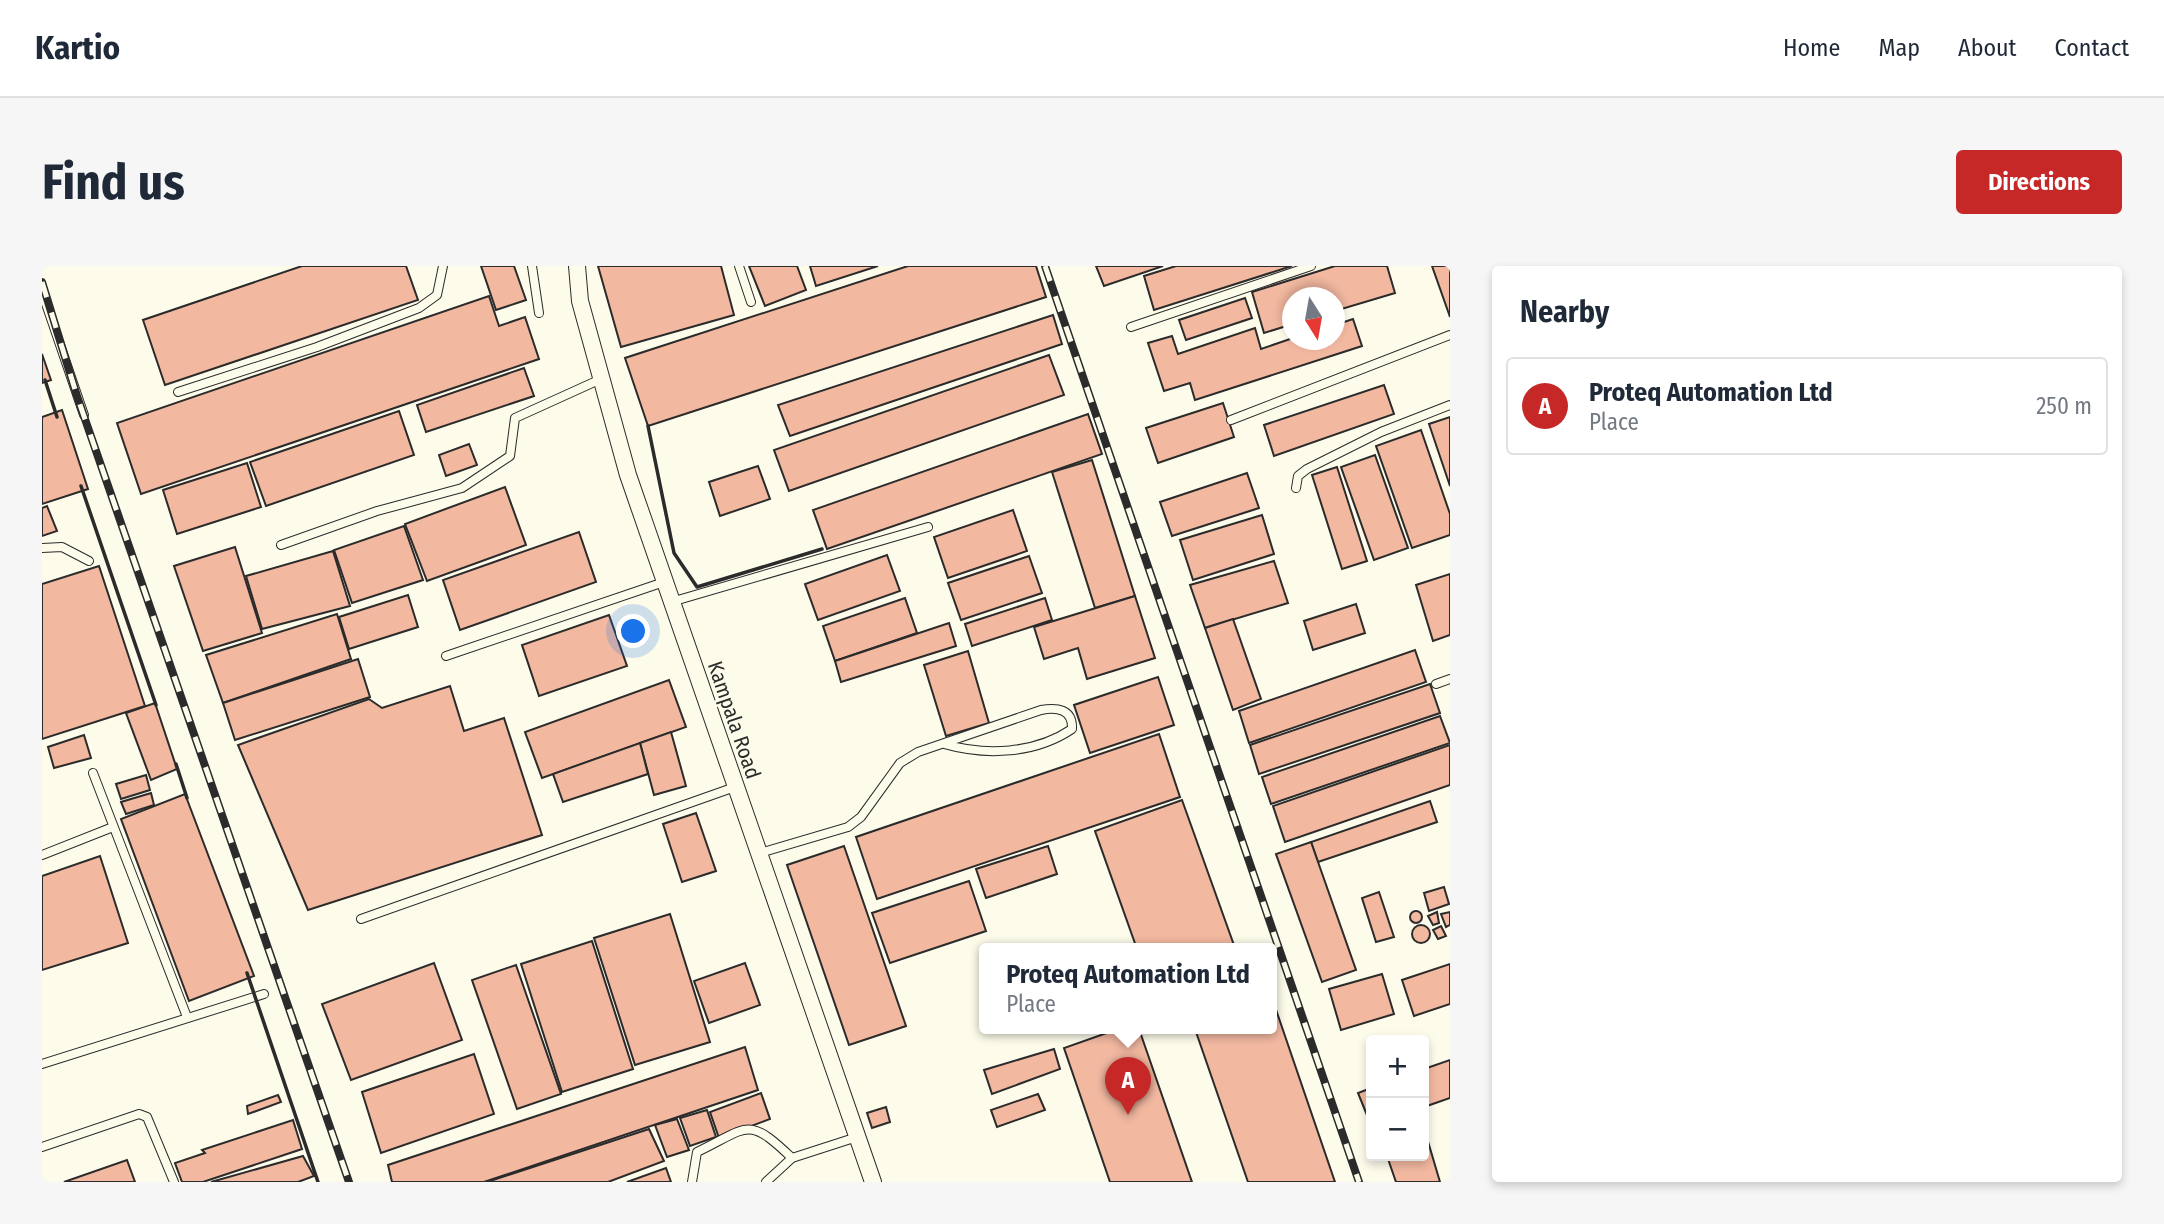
<!DOCTYPE html>
<html lang="en">
<head>
<meta charset="utf-8">
<style>
  body { margin:0; font-family:"Fira Sans Condensed",sans-serif; background:#f6f6f7; color:#1f2937 }
  .controls { position:absolute; right:21px; bottom:21px; display:grid; overflow:hidden; border-radius:7px; box-shadow:0 4px 10px #0003 }
  .controls button { width:63px; height:63px; display:grid; place-items:center; padding:0; border:0; border-bottom:2px solid #e0e1e3; background:#fff; color:#1f2937; font:35px sans-serif }
  .compass { position:absolute; left:1240px; top:21px; width:63px; height:63px; border-radius:50%; background:#fff; box-shadow:0 4px 10px #0003; rotate:169deg }
  .you { position:absolute; left:592px; top:366px; width:24px; height:24px; margin:-18px; border:5px solid #fff; border-radius:50%; background:#1a73e8; box-shadow:0 0 0 10px #1a73e833 }
  .badge { display:grid; place-items:center; width:46px; height:46px; border-radius:50%; background:#c62828; color:#fff; font-size:23px; font-weight:700 }
  .pin { position:absolute; translate:-50% -58px; filter:drop-shadow(0 2px 4px #0008) }
  .pin::after { content:''; position:absolute; top:37px; width:24px; height:21px; background:inherit; clip-path:polygon(0 0,100% 0,50% 100%) }
  .popup { position:absolute; left:937px; top:677px; width:298px; height:91px; box-sizing:border-box; display:grid; place-content:center; border-radius:7px; background:#fff; filter:drop-shadow(0 2px 5px #0005); font-size:23px; white-space:nowrap; color:#747a83 }
  .popup b { font-size:26px; color:#1f2937 }
  .popup::after { content:''; position:absolute; left:50%; top:100%; margin-left:-14px; border:14px solid transparent; border-top-color:#fff }
  .list { margin:0; padding:0; list-style:none }
  h2 { display:flex; justify-content:space-between; align-items:center; height:91px; margin:0; padding:0 28px; font-size:30px }
  h2 small { font-size:23px; font-weight:400; color:#747a83 }
  .list li { display:grid; grid-template-columns:46px 1fr auto; gap:21px; align-items:center; box-sizing:border-box; height:98px; margin:0 14px 14px; padding:0 14px; border:2px solid #e0e1e3; border-radius:7px }
  .list b { display:block; font-size:26px; white-space:nowrap }
  .list p { margin:0; font-size:23px; white-space:nowrap; color:#747a83 }
  .list em { font-size:23px; font-style:normal; color:#747a83 }
  .map { position:relative; flex:none; width:1408px; height:916px; overflow:hidden; border-radius:7px }
  header { display:flex; align-items:center; gap:42px; box-sizing:border-box; height:98px; padding:0 35px; background:#fff; border-bottom:2px solid #e0e1e3 }
  header strong { font-size:33px }
  nav { display:flex; gap:38px; margin-inline-start:auto; font-size:24px }
  .intro { display:flex; align-items:center; justify-content:space-between; box-sizing:border-box; height:168px; padding:0 42px }
  h1 { margin:0; font-size:49px }
  .button { padding:18px 32px; border-radius:7px; background:#c62828; color:#fff; font-size:24px; font-weight:700 }
  main { display:flex; gap:42px; padding:0 42px }
  aside { flex:1; background:#fff; border-radius:7px; box-shadow:0 4px 10px #0003 }
  .map>svg:first-child { display:block }
  .building { fill:#f2b8a0; stroke:#2b2b2b; stroke-width:2 }
  .lines { fill:none; stroke-linecap:round; stroke-linejoin:round }
  .service-casing { stroke:#2b2b2b; stroke-width:10 }
  .minor-casing { stroke:#2b2b2b; stroke-width:18 }
  .service { stroke:#fdfbea; stroke-width:8 }
  .minor { stroke:#fdfbea; stroke-width:16 }
  .rail-casing { stroke:#2b2b2b; stroke-width:8 }
  .rail { stroke:#fdfbea; stroke-width:5; stroke-dasharray:16; stroke-linecap:butt }
  .wall { stroke:#2b2b2b; stroke-width:3.5 }
  .labels { text-anchor:middle; dominant-baseline:central; stroke-width:5; stroke-linejoin:round; paint-order:stroke }
  .street-label { font-size:21px; fill:#2b2b2b; stroke:#fdfbea }
</style>
</head>
<body>
<header>
<strong>Kartio</strong>
<nav><a>Home</a><a>Map</a><a>About</a><a>Contact</a></nav>
</header>
<div class="intro"><h1>Find us</h1><a class="button">Directions</a></div>
<main>
<div class="map">
<svg width="1408" height="916" viewBox="0 0 1408 916">
  <rect width="100%" height="100%" fill="#fdfbea"/>
  <g class="building">
    <polygon points="260,0 364,0 376,34 123,119 101,54"/>
    <polygon points="439,0 472,0 484,34 454,44"/>
    <polygon points="556,0 679,0 692,49 579,81"/>
    <polygon points="707,0 755,0 764,24 723,40"/>
    <polygon points="768,0 836,0 774,20"/>
    <polygon points="866,0 994,0 1004,31 606,160 583,92"/>
    <polygon points="1054,0 1121,0 1062,20"/>
    <polygon points="1134,0 1250,0 1112,44 1102,10"/>
    <polygon points="1293,0 1345,0 1353,27 1293,45 1293,32 1251,32 1251,58 1222,67 1210,26"/>
    <polygon points="1390,0 1408,0 1408,51"/>
    <polygon points="447,30 457,60 483,51 497,93 99,228 75,157"/>
    <polygon points="1203,32 1210,52 1144,74 1137,54"/>
    <polygon points="1011,49 1020,78 748,170 736,139"/>
    <polygon points="1311,53 1320,80 1153,134 1148,117 1122,125 1106,77 1130,70 1136,88 1213,62 1219,83 1251,72 1293,74 1293,59"/>
    <polygon points="0,88 9,114 0,117"/>
    <polygon points="1007,89 1022,129 747,225 732,184"/>
    <polygon points="482,102 492,130 384,166 375,139"/>
    <polygon points="1342,119 1352,148 1232,190 1222,159"/>
    <polygon points="1181,137 1192,171 1116,197 1104,162"/>
    <polygon points="20,144 46,223 0,238 0,151"/>
    <polygon points="357,145 372,189 224,240 208,196"/>
    <polygon points="1046,148 1060,188 785,283 771,244"/>
    <polygon points="1408,151 1408,220 1387,158"/>
    <polygon points="1379,164 1408,248 1408,269 1370,282 1334,180"/>
    <polygon points="427,178 435,199 404,210 397,189"/>
    <polygon points="1333,189 1366,282 1332,294 1299,201"/>
    <polygon points="1050,194 1093,330 1053,342 1010,206"/>
    <polygon points="205,197 219,241 135,268 121,224"/>
    <polygon points="716,200 728,233 678,250 667,216"/>
    <polygon points="1295,201 1325,295 1300,303 1270,209"/>
    <polygon points="1205,207 1217,242 1130,270 1118,236"/>
    <polygon points="463,221 484,279 385,315 363,258"/>
    <polygon points="5,240 15,265 0,270 0,242"/>
    <polygon points="971,244 985,285 906,312 892,271"/>
    <polygon points="1220,249 1232,288 1151,314 1138,274"/>
    <polygon points="362,260 381,314 310,337 292,284"/>
    <polygon points="537,266 554,316 418,364 401,314"/>
    <polygon points="193,281 220,367 161,385 132,300"/>
    <polygon points="291,285 308,340 220,363 204,310"/>
    <polygon points="845,289 858,325 776,354 763,318"/>
    <polygon points="987,290 1000,327 919,354 906,317"/>
    <polygon points="1232,295 1246,337 1163,362 1148,319"/>
    <polygon points="57,300 103,440 0,473 0,318"/>
    <polygon points="1408,308 1408,369 1391,375 1374,319"/>
    <polygon points="366,329 376,361 307,383 297,351"/>
    <polygon points="1093,330 1113,392 1045,413 1036,382 1002,393 992,361"/>
    <polygon points="863,332 875,367 793,395 781,360"/>
    <polygon points="1003,332 1010,354 930,380 923,358"/>
    <polygon points="1314,338 1323,367 1271,384 1262,355"/>
    <polygon points="295,348 309,393 181,437 164,389"/>
    <polygon points="567,349 585,400 497,430 480,379"/>
    <polygon points="1191,353 1219,433 1191,444 1163,362"/>
    <polygon points="907,357 914,380 799,416 793,395"/>
    <polygon points="1373,384 1384,416 1207,477 1197,445"/>
    <polygon points="926,385 947,457 904,470 882,399"/>
    <polygon points="316,393 328,431 193,474 181,437"/>
    <polygon points="1116,411 1132,459 1048,487 1032,439"/>
    <polygon points="627,414 644,461 500,512 483,466"/>
    <polygon points="1388,418 1398,447 1217,508 1208,479"/>
    <polygon points="408,420 422,465 462,452 500,569 266,644 196,479 327,433 340,442"/>
    <polygon points="113,437 135,503 109,514 84,447"/>
    <polygon points="1398,450 1408,477 1229,538 1220,511"/>
    <polygon points="629,466 644,520 612,529 598,477"/>
    <polygon points="1117,468 1138,531 835,633 814,571"/>
    <polygon points="42,469 49,492 12,502 6,481"/>
    <polygon points="598,477 606,508 521,536 511,508"/>
    <polygon points="1408,479 1408,519 1243,576 1231,540"/>
    <polygon points="104,509 108,524 79,533 74,518"/>
    <polygon points="109,527 112,539 84,548 79,536"/>
    <polygon points="143,528 212,710 147,735 79,553"/>
    <polygon points="1140,534 1193,682 1192,683 1095,683 1053,565"/>
    <polygon points="1388,535 1395,556 1276,596 1269,576"/>
    <polygon points="654,547 674,605 640,616 621,558"/>
    <polygon points="1269,576 1314,704 1280,716 1234,588"/>
    <polygon points="802,580 864,760 807,779 745,599"/>
    <polygon points="1006,580 1015,608 944,632 934,603"/>
    <polygon points="58,590 86,677 0,704 0,610"/>
    <polygon points="927,615 944,665 848,697 830,647"/>
    <polygon points="1402,621 1407,638 1387,645 1382,627"/>
    <polygon points="1337,626 1352,671 1334,676 1320,632"/>
    <circle cx="1374" cy="651" r="6"/>
    <polygon points="1395,646 1397,657 1391,659 1386,650"/>
    <polygon points="1408,646 1408,659 1404,661 1399,648"/>
    <polygon points="628,648 668,776 593,799 552,672"/>
    <circle cx="1379" cy="668" r="9"/>
    <polygon points="1399,660 1404,670 1396,673 1391,664"/>
    <polygon points="550,675 591,803 520,826 479,698"/>
    <polygon points="392,697 420,774 309,814 280,738"/>
    <polygon points="703,697 718,739 667,757 652,715"/>
    <polygon points="1408,698 1408,738 1372,750 1360,714"/>
    <polygon points="474,699 519,828 475,843 430,714"/>
    <polygon points="1340,708 1352,748 1299,764 1287,723"/>
    <polygon points="1230,732 1293,916 1206,916 1153,763 1230,763"/>
    <polygon points="1076,763 1097,763 1150,916 1068,916 1022,782"/>
    <polygon points="703,781 716,824 442,916 350,916 346,899"/>
    <polygon points="1012,783 1018,803 950,828 942,804"/>
    <polygon points="432,788 452,848 339,887 320,826"/>
    <polygon points="1408,794 1408,832 1382,841 1382,803"/>
    <polygon points="1329,822 1329,859 1316,827"/>
    <polygon points="719,827 728,853 677,872 668,846"/>
    <polygon points="996,828 1003,844 955,861 949,844"/>
    <polygon points="236,829 239,836 206,848 205,840"/>
    <polygon points="844,841 848,856 830,862 825,847"/>
    <polygon points="665,844 674,871 648,880 638,852"/>
    <polygon points="635,853 647,884 625,891 613,859"/>
    <polygon points="251,854 260,883 161,916 140,916 133,897 163,887 160,884"/>
    <polygon points="1382,862 1398,916 1354,916 1345,890 1382,890"/>
    <polygon points="607,863 622,895 566,916 445,916"/>
    <polygon points="261,890 272,910 256,916 169,916"/>
    <polygon points="85,894 93,916 22,916"/>
    <polygon points="624,902 629,916 585,916"/>
  </g>
  <g class="lines">
    <defs>
      <g id="service">
        <polyline points="490,0 497,47"/>
        <polyline points="697,0 709,36"/>
        <polyline points="0,26 42,149"/>
        <polyline points="1089,61 1269,0"/>
        <polyline points="136,126 275,81 377,42 395,29 401,0"/>
        <polyline points="1189,154 1408,69"/>
        <polyline points="1254,222 1256,210 1265,203 1339,166 1408,139"/>
        <polyline points="239,279 335,245 420,222 468,190 473,152 559,113"/>
        <polyline points="0,282 20,281 47,295"/>
        <polyline points="629,336 886,261"/>
        <polyline points="404,390 622,316"/>
        <polyline points="1394,418 1408,413"/>
        <polyline points="51,507 145,751"/>
        <path d="M 718,587 L 806,561 L 819,551 L 858,497 L 876,486 L 999,444 C 1015,441 1031,443 1030,463 C 993,488 944,490 902,478"/>
        <polyline points="0,589 71,561"/>
        <polyline points="319,653 693,521"/>
        <polyline points="0,798 222,728"/>
        <polyline points="0,881 97,848 105,851 132,916"/>
        <path d="M 650,916 L 655,886 C 707,861 705,849 750,892"/>
        <polyline points="724,916 750,892 815,871"/>
      </g>
      <polyline id="minor" points="535,0 538,35 586,209 831,916"/>
    </defs>
    <use href="#service" class="service-casing"/>
    <use href="#minor" class="minor-casing"/>
    <use href="#service" class="service"/>
    <use href="#minor" class="minor"/>
    <defs>
      <g id="rail">
        <polyline points="1003,0 1317,916"/>
        <polyline points="0,16 35,130 307,916"/>
      </g>
    </defs>
    <use href="#rail" class="rail-casing"/>
    <use href="#rail" class="rail"/>
    <g class="wall">
      <polyline points="3,114 15,151"/>
      <polyline points="606,160 632,287 655,321 780,283"/>
      <polyline points="39,220 114,439"/>
      <polyline points="134,498 145,532"/>
      <polyline points="205,707 276,916"/>
    </g>
  </g>
  <g class="labels">
    <g class="street-label">
      <text transform="translate(692 454) rotate(71)">Kampala Road</text>
    </g>
  </g>
</svg>
<div class="controls">
<button>+</button>
<button>−</button>
</div>
<svg class="compass" viewBox="-18 -18 36 36"><path d="M0-13l5 13h-10z" fill="#e53935"/><path d="M0 13l5-13h-10z" fill="#747a83"/></svg>
<div class="you"></div>
<div class="pin badge" style="left:1086px;top:849px">A</div>
<div class="popup"><b>Proteq Automation Ltd</b>Place</div>
</div>
<aside>
<h2>Nearby<small></small></h2>
<ul class="list">
<li><span class="badge">A</span><div><b>Proteq Automation Ltd</b><p>Place</p></div><em>250 m</em></li>
</ul>
</aside>
</main>
</body>
</html>
